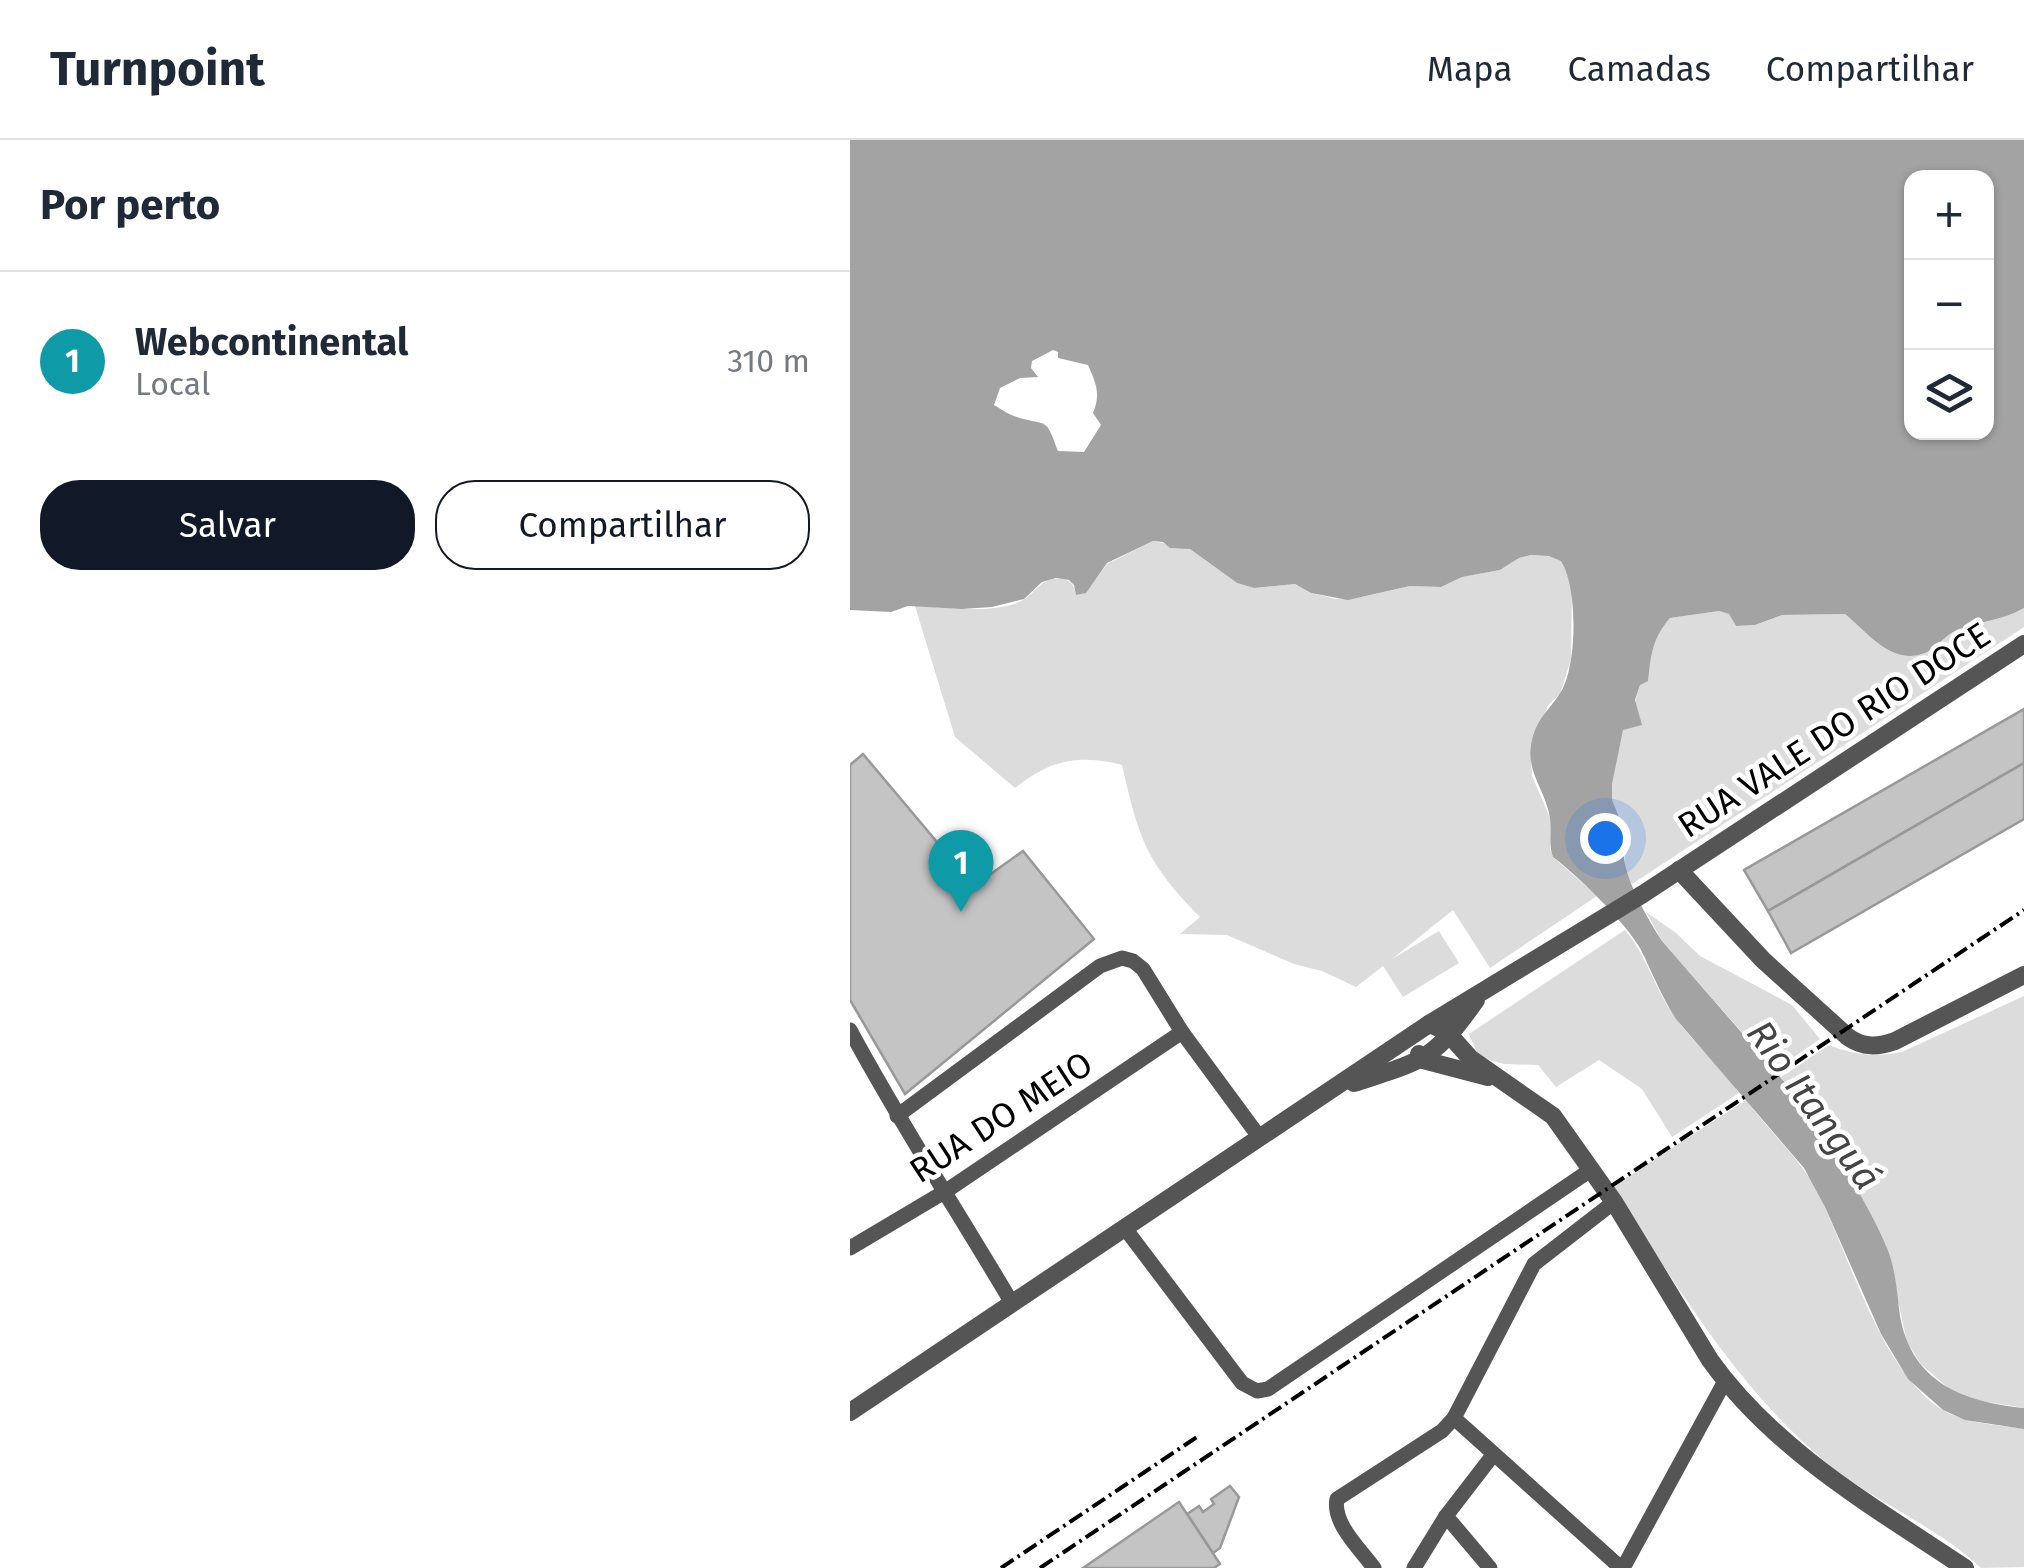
<!DOCTYPE html>
<html lang="pt">
<head>
<meta charset="utf-8">
<style>
  body { margin:0; font-family:"Fira Sans",sans-serif; background:#f2f2f3; color:#1f2937 }
  .controls { position:absolute; right:30px; top:30px; display:grid; overflow:hidden; border-radius:20px; box-shadow:0 2px 8px #0004 }
  .controls button { width:90px; height:90px; display:grid; place-items:center; padding:0; border:0; border-bottom:2px solid #e0e1e3; background:#fff; color:#1f2937; font:50px sans-serif }
  .you { position:absolute; left:755px; top:698px; width:35px; height:35px; margin:-25px; border:8px solid #fff; border-radius:50%; background:#1a73e8; box-shadow:0 0 0 15px #1a73e833 }
  .badge { display:grid; place-items:center; width:65px; height:65px; border-radius:50%; background:#111827; color:#fff; font-size:32px; font-weight:700 }
  .pin { position:absolute; translate:-50% -82px; filter:drop-shadow(0 2px 5px #0008) }
  .pin::after { content:''; position:absolute; top:52px; width:35px; height:30px; background:inherit; clip-path:polygon(0 0,100% 0,50% 100%) }
  .list { margin:0; padding:0; list-style:none }
  h2 { display:flex; justify-content:space-between; align-items:center; height:130px; margin:0; padding:0 40px; font-size:42px }
  h2 small { font-size:32px; font-weight:400; color:#747a83 }
  .list li { display:grid; grid-template-columns:65px 1fr auto; gap:30px; align-items:center; box-sizing:border-box; height:180px; padding:0 40px; border-top:2px solid #e0e1e3 }
  .list b { display:block; font-size:38px; white-space:nowrap }
  .list p { margin:0; font-size:32px; white-space:nowrap; color:#747a83 }
  .list em { font-size:32px; font-style:normal; color:#747a83 }
  .actions { display:flex; gap:20px; padding:30px 40px }
  .actions a { flex:1; padding:22px 0; border:2px solid #111827; border-radius:40px; text-align:center; font-size:35px; color:#111827 }
  .actions .main { background:#111827; color:#fff }
  .icon { flex:none; width:55px; height:55px; fill:none; stroke:currentColor; stroke-width:2; stroke-linecap:round; stroke-linejoin:round }
  .map { position:relative; flex:none; width:1174px; height:1428px; overflow:hidden }
  header { display:flex; align-items:center; gap:60px; box-sizing:border-box; height:140px; padding:0 50px; background:#fff; border-bottom:2px solid #e0e1e3 }
  header strong { font-size:48px }
  nav { display:flex; gap:55px; margin-inline-start:auto; font-size:35px }
  main { display:flex }
  aside { flex:1; background:#fff }
  .map>svg:first-child { display:block }
  .green { fill:#dcdcdc }
  .water { fill:#a3a3a3; fill-rule:evenodd }
  .building { fill:#c4c4c4; stroke:#999; stroke-width:2.5 }
  .lines { fill:none; stroke-linecap:round; stroke-linejoin:round }
  .minor { stroke:#555; stroke-width:15 }
  .tertiary { stroke:#555; stroke-width:18 }
  .rail { stroke:#000; stroke-width:4; stroke-dasharray:15 5 2.5 5; stroke-linecap:butt }
  .labels { text-anchor:middle; dominant-baseline:central; stroke-width:9; stroke-linejoin:round; paint-order:stroke }
  .street-label { font-size:35px; fill:#000; stroke:#fff }
  .water-label { font-size:38px; font-style:italic; fill:#444; stroke:#fff }
</style>
</head>
<body>
<header>
<strong>Turnpoint</strong>
<nav><a>Mapa</a><a>Camadas</a><a>Compartilhar</a></nav>
</header>
<main>
<aside>
<h2>Por perto<small></small></h2>
<ul class="list">
<li><span class="badge" style="background:#0f9aa8">1</span><div><b>Webcontinental</b><p>Local</p></div><em>310 m</em></li>
</ul>
<div class="actions"><a class="main">Salvar</a><a>Compartilhar</a></div>
</aside>
<div class="map">
<svg width="1174" height="1428" viewBox="0 0 1174 1428">
  <rect width="100%" height="100%" fill="#fff"/>
  <g class="green">
    <path d="M 303,401 L 340,409 L 387,443 L 404,448 L 445,444 L 461,453 L 486,459 L 512,457 L 560,446 L 591,447 L 612,437 L 650,430 L 669,418 L 681,415 L 699,416 L 712,421 L 722,447 L 721,519 L 710,554 L 698,565 L 681,618 L 682,636 L 701,680 L 700,709 L 703,717 L 747,756 L 640,828 L 603,770 L 542,819 L 589,791 L 609,823 L 553,857 L 533,826 L 506,847 L 472,831 L 444,824 L 377,795 L 330,794 L 350,777 C 296,722 289,699 272,625 C 228,614 200,620 165,648 L 105,597 L 65,466 C 95,467 146,475 173,460 C 186,453 189,440 205,439 C 218,438 224,442 226,455 L 236,452 L 257,424 Z"/>
    <path d="M 1174,468 L 1174,487 L 782,744 C 767,725 781,710 776,690 C 773,680 764,672 762,661 C 758,639 767,610 773,589 L 778,587 L 790,545 L 799,530 L 801,507 L 807,493 L 820,478 L 869,471 L 879,474 L 886,486 L 905,485 L 932,475 L 995,474 C 1018,493 1042,526 1075,513 C 1087,508 1095,495 1107,490 C 1129,481 1152,481 1174,468 Z"/>
    <polygon points="796,772 826,793 850,816 942,865 970,899 925,930 812,801"/>
    <path d="M 775,790 C 796,815 804,846 822,873 C 842,902 869,924 889,953 L 822,997 L 792,949 L 749,920 L 706,947 L 688,925 L 654,924 L 629,917 L 619,894 Z"/>
    <path d="M 1174,856 L 1174,1268 L 1126,1260 L 1104,1253 L 1071,1224 L 1057,1202 L 1036,1106 L 971,992 L 931,937 L 979,905 C 1004,915 1028,918 1054,911 Z"/>
    <path d="M 896,960 C 918,990 946,1015 965,1047 C 999,1112 1029,1229 1091,1269 C 1115,1284 1146,1284 1174,1289 L 1174,1427 L 1131,1428 C 1084,1384 1023,1362 973,1320 C 883,1243 827,1145 762,1047 Z"/>
  </g>
  <path class="water" d="M 0,0 L 1174,0 L 1174,468 C 1152,481 1129,481 1107,490 C 1095,495 1087,508 1075,513 C 1042,526 1018,493 995,474 L 932,475 L 905,485 L 886,486 L 879,474 L 869,471 L 820,478 C 802,499 801,514 798,541 L 790,545 L 785,560 L 792,585 L 773,590 L 762,644 L 762,660 L 780,704 L 774,712 C 772,735 799,781 812,801 L 952,962 C 982,1009 1016,1058 1037,1108 C 1046,1130 1047,1153 1050,1176 C 1062,1243 1114,1262 1174,1268 L 1174,1289 L 1115,1280 L 1093,1270 L 1058,1239 L 1031,1194 L 975,1067 L 954,1028 L 826,879 C 811,856 802,832 790,808 C 775,782 728,736 703,717 C 698,704 702,692 700,678 C 695,647 673,631 683,596 C 688,577 703,566 712,550 C 727,522 728,448 711,421 L 699,416 L 681,415 L 669,418 L 650,430 L 612,437 L 591,447 L 560,446 L 498,460 L 461,453 L 445,444 L 404,448 L 387,443 L 340,409 L 320,408 L 313,402 L 303,401 L 257,423 L 236,453 L 226,455 L 224,445 L 219,440 L 206,438 L 192,442 L 174,459 L 142,467 L 112,469 L 58,466 L 41,472 L 0,470 ZM 1062,38 L 1136,38 L 1136,292 L 1062,292 ZM 203,210 L 208,212 L 208,218 L 238,225 C 246,243 251,254 243,273 L 251,285 L 234,312 L 208,311 C 195,275 198,287 167,277 C 159,275 151,269 144,265 L 150,248 L 170,238 L 188,237 L 181,228 L 182,221 Z"/>
  <g class="building">
    <polygon points="1174,569 1174,623 918,771 894,730"/>
    <polygon points="13,614 124,746 173,711 244,799 55,954 0,860 0,625"/>
    <polygon points="1174,623 1174,679 941,813 918,771"/>
    <polygon points="380,1346 389,1357 370,1408 363,1413 337,1374 349,1366 353,1372 364,1364 361,1359"/>
    <polygon points="329,1362 370,1424 364,1428 233,1428"/>
  </g>
  <g class="lines">
    <g class="minor">
      <path d="M 0,890 C 50,983 108,1072 162,1163"/>
      <polyline points="47,976 250,826 272,818 283,821 293,829 332,892 410,998"/>
      <polyline points="274,1087 392,1243 407,1251 418,1249 742,1029"/>
      <polyline points="0,1108 96,1051 332,892"/>
      <polyline points="604,1278 771,1428"/>
      <polyline points="596,1376 640,1428"/>
      <path d="M 524,1428 C 510,1409 482,1383 487,1359 L 592,1291 L 604,1278 L 684,1124 L 764,1062"/>
      <polyline points="564,1428 596,1376 643,1315"/>
      <polyline points="773,1428 875,1241"/>
    </g>
    <g class="tertiary">
      <path d="M 829,730 L 913,820 L 998,897 C 1013,908 1028,907 1045,901 L 1174,835"/>
      <path d="M 579,884 L 596,891 L 621,919 L 703,976 L 764,1062 L 860,1220 C 925,1311 1024,1367 1115,1428"/>
      <polyline points="569,914 573,920 638,937"/>
      <path d="M 504,943 C 574,920 583,921 626,860"/>
      <polyline points="0,1272 579,884 793,754 1174,504"/>
    </g>
    <g class="rail">
      <polyline points="151,1428 350,1295"/>
      <polyline points="190,1428 1174,770"/>
    </g>
  </g>
  <g class="labels">
    <g class="street-label">
      <text transform="translate(984 590) rotate(-33)">RUA VALE DO RIO DOCE</text>
      <text transform="translate(151 977) rotate(-33)">RUA DO MEIO</text>
    </g>
    <g class="water-label">
      <text transform="translate(964 965) rotate(54)">Rio Itanguá</text>
    </g>
  </g>
</svg>
<div class="controls">
<button>+</button>
<button>−</button>
<button><svg class="icon" aria-label="layers" viewBox="0 0 24 24"><path d="M12 4l9 5-9 5-9-5zM3 14l9 5 9-5"/></svg></button>
</div>
<div class="you"></div>
<div class="pin badge" style="left:111px;top:772px;background:#0f9aa8">1</div>
</div>
</main>
</body>
</html>
